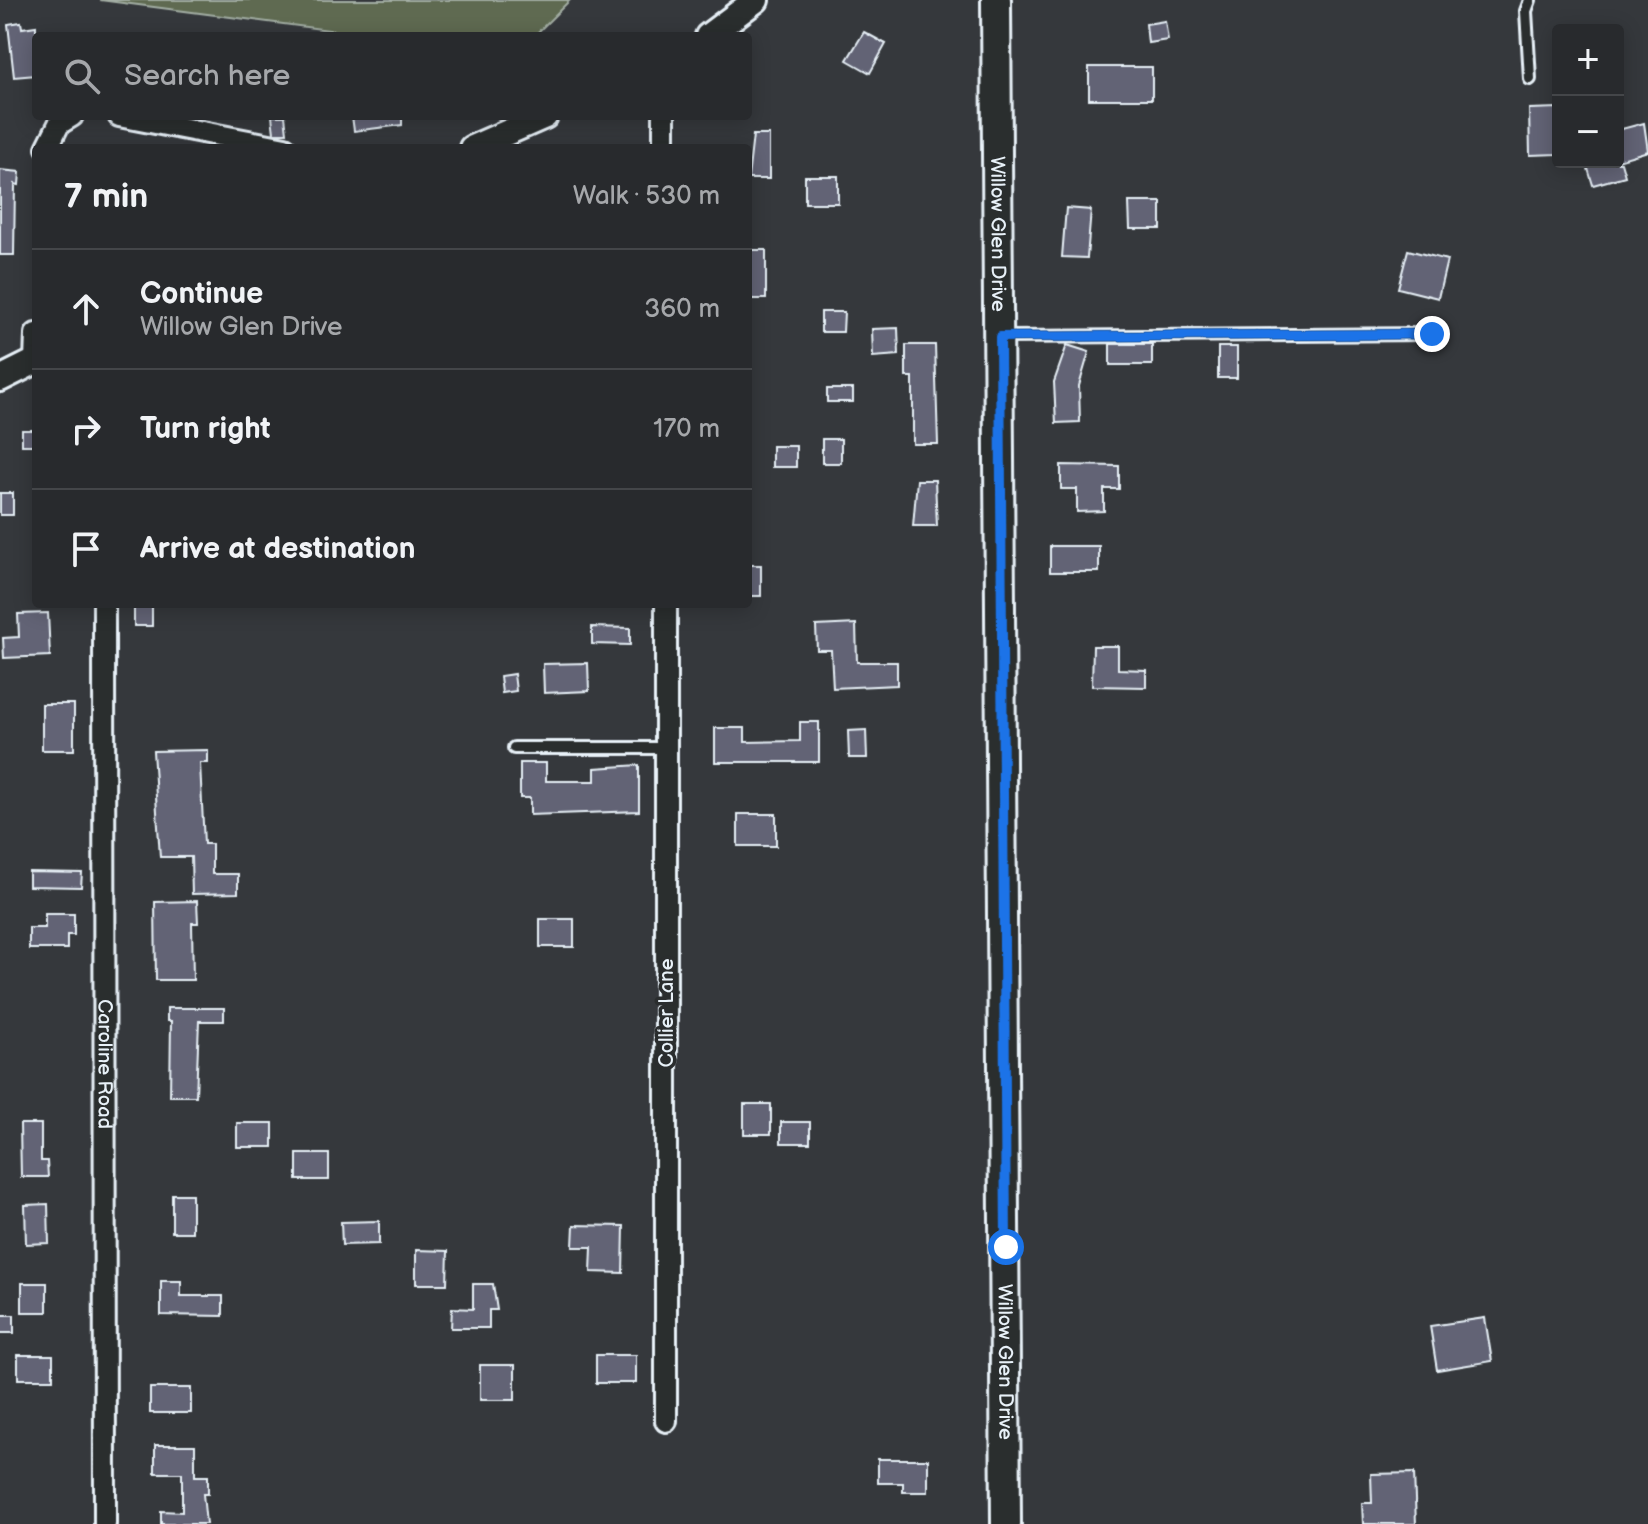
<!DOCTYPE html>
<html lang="en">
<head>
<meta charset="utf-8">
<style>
  body { margin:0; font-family:"Balsamiq Sans",sans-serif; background:#343639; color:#f1f3f6 }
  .controls { position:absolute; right:24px; top:24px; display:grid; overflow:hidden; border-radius:8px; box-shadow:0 4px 20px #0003 }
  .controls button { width:72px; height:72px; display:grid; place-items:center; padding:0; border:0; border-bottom:2px solid #444649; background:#282a2d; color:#f1f3f6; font:40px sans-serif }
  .stop { position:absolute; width:24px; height:24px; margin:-18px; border:6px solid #1a73e8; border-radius:50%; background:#fff }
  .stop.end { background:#1a73e8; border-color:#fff; box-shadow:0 2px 8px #0008 }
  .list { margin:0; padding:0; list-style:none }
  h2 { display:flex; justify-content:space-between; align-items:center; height:104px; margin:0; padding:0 32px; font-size:34px }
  h2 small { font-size:26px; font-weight:400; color:#a5a7aa }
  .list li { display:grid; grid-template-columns:52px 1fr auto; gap:24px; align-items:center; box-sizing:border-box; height:120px; padding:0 32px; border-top:2px solid #444649 }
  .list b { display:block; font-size:30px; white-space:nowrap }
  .list p { margin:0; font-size:26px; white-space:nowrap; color:#a5a7aa }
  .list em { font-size:26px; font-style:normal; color:#a5a7aa }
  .icon { flex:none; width:44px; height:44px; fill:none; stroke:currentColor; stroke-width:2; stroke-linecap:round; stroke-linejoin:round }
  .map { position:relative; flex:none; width:1648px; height:1524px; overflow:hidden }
  .search { position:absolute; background:#282a2d; box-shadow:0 4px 20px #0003; left:32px; top:32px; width:720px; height:88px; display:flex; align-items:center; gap:20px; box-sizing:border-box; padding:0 28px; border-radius:8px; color:#a5a7aa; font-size:30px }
  .panel { position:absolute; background:#282a2d; box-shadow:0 4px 20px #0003; left:32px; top:144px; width:720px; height:464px; border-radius:8px }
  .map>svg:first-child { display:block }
  .green { fill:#5e6a51; stroke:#a3aea4; stroke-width:2 }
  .building { fill:#626375; stroke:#e8f1f8; stroke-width:2 }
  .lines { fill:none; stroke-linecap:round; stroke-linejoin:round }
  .service-casing { stroke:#e8f1f8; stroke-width:16 }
  .minor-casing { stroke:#e8f1f8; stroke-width:26 }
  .tertiary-casing { stroke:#e8f1f8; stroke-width:30 }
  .secondary-casing { stroke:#e8f1f8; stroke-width:34 }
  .service { stroke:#2a2d2e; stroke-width:10 }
  .minor { stroke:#2a2d2e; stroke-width:20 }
  .tertiary { stroke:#2a2d2e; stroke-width:24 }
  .secondary { stroke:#2a2d2e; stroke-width:28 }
  .route { stroke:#1a73e8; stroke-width:10 }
  .labels { text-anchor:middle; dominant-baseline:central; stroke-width:7; stroke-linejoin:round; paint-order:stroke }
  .street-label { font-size:20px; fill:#e8f1f8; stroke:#2a2d2e }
</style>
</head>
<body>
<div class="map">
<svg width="1648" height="1524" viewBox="0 0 1648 1524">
  <rect width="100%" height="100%" fill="#35383c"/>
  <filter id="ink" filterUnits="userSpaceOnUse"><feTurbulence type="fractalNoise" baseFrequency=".0125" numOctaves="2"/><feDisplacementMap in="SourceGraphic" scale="16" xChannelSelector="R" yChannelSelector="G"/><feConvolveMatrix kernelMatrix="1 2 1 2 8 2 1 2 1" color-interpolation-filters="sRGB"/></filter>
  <g filter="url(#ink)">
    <polygon class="green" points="100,0 570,0 534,36 375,36"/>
    <g class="building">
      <polygon points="1165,21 1168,40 1148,43 1146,24"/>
      <polygon points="21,22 22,28 36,26 36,75 14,77 8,24"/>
      <polygon points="864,32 886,44 870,73 847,60"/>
      <rect x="1089" y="67" width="63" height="32"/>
      <polygon points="1558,108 1558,154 1530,155 1529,109"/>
      <polygon points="272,116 285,116 287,133 274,133"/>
      <polygon points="352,116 402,116 402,125 354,131"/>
      <polygon points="1644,123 1648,151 1618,160 1618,130"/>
      <polygon points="753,135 769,135 769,179 748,179"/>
      <polygon points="1586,162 1621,162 1625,176 1593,185"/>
      <polygon points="0,170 20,172 19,185 15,184 14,255 0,255"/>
      <rect x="805" y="176" width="33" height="27"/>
      <polygon points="1129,202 1161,202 1161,229 1130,229"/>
      <polygon points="1066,208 1091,210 1087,258 1062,257"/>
      <rect x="748" y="250" width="18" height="49"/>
      <polygon points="1408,250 1447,260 1438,298 1398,288"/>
      <polygon points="821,312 844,312 843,332 821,332"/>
      <polygon points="898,328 899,355 873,357 872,329"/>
      <rect x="1110" y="344" width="42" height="21"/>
      <polygon points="906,345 935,345 938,444 913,444 913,377 906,377"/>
      <polygon points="1067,345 1089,352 1079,386 1080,422 1056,423 1054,382"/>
      <rect x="1218" y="347" width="19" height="31"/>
      <rect x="827" y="389" width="26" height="13"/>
      <rect x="22" y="430" width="14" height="15"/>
      <rect x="822" y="439" width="19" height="24"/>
      <rect x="772" y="446" width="24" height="21"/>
      <polygon points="1061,465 1119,466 1119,489 1104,489 1104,511 1077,512 1077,489 1061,489"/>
      <polygon points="917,480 935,480 937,526 913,526"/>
      <rect x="0" y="493" width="13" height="22"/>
      <rect x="1050" y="546" width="49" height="26"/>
      <rect x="748" y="565" width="13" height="31"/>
      <rect x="134" y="604" width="18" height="22"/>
      <polygon points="48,613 50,656 4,658 3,638 19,637 18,614"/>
      <polygon points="856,624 857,662 897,662 897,685 833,688 831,650 817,650 816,626"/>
      <polygon points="592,627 630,628 630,645 592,644"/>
      <polygon points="1093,646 1118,646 1118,669 1146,670 1146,687 1092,686"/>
      <polygon points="588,663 589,691 544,693 543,664"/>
      <polygon points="514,674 516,691 502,693 500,676"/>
      <rect x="42" y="704" width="32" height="46"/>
      <polygon points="800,722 819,722 819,762 715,762 715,728 745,728 745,742 800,741"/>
      <polygon points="866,730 867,758 849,758 848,731"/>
      <polygon points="208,750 208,763 200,763 204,844 212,844 212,874 238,874 238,893 192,894 191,857 160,857 153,751"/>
      <polygon points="520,763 546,763 546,781 595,781 595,768 639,765 639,811 530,815 530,798 520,798"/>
      <rect x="738" y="814" width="38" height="32"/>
      <polygon points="29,872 82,873 81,887 29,886"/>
      <polygon points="197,901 198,923 192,923 193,980 156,980 155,902"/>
      <polygon points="45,914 74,914 74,935 67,935 67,949 29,949 29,928 45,928"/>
      <rect x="540" y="919" width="34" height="28"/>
      <polygon points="167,1008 224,1008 224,1021 199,1021 196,1096 170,1096 171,1021 167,1021"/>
      <rect x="744" y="1104" width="27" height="30"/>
      <rect x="781" y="1122" width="29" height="21"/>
      <rect x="237" y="1123" width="36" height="24"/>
      <polygon points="20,1124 41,1124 41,1161 47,1161 48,1177 21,1177"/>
      <rect x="297" y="1154" width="32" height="26"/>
      <rect x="172" y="1194" width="20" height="38"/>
      <polygon points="48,1204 49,1243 26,1244 25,1205"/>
      <polygon points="379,1221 379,1244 342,1245 341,1222"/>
      <polygon points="574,1225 624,1226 623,1273 591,1272 592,1247 573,1247"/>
      <polygon points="416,1250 448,1251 447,1284 416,1284"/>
      <polygon points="161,1281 181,1281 181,1296 223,1296 223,1316 161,1315"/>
      <rect x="22" y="1283" width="25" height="29"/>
      <polygon points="473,1284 493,1284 497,1310 489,1310 489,1328 451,1328 452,1308 473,1309"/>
      <rect x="0" y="1315" width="14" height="18"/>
      <polygon points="1485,1318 1492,1361 1437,1370 1430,1326"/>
      <rect x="18" y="1355" width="35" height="24"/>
      <rect x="596" y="1355" width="40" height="28"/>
      <rect x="480" y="1365" width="35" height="35"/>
      <rect x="150" y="1388" width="41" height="25"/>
      <polygon points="155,1445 195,1445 195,1476 208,1476 208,1494 203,1494 206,1524 161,1524 161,1511 182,1512 182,1473 155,1473"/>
      <polygon points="878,1459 928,1459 928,1492 903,1492 903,1483 878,1483"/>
      <polygon points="1414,1473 1416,1524 1363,1524 1362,1503 1372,1503 1371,1474"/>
    </g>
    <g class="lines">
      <defs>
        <g id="service">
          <polyline points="1530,0 1526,11 1530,79"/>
          <polyline points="1002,337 1432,334"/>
          <polyline points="514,748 667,748"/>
        </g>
        <g id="minor">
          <polyline points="119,116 285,148"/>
          <polyline points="664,116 664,148"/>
          <polyline points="47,148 59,124 72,116"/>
          <polyline points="35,362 36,334"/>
          <path id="s1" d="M 104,604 L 105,1524"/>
          <polyline points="666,1421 666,604"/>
        </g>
        <g id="tertiary">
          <polyline points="708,36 756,0"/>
          <polyline points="472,148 545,116"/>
          <polyline points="0,379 36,361"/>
        </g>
        <g id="secondary">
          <path id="s2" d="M 996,0 L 1006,1524"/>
        </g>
      </defs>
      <use href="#service" class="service-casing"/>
      <use href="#minor" class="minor-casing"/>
      <use href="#tertiary" class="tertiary-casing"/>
      <use href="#secondary" class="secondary-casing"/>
      <use href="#service" class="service"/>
      <use href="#minor" class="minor"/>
      <use href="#tertiary" class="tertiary"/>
      <use href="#secondary" class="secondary"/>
    </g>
  </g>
  <g class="lines" filter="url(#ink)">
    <polyline class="route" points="1006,1247 1000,337 1432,334"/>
  </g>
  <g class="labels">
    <g class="street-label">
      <text stroke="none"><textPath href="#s2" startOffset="234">Willow Glen Drive</textPath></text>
      <text transform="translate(667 1013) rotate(-90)">Collier Lane</text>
      <text stroke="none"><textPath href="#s1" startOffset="460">Caroline Road</textPath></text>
      <text stroke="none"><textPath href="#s2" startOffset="1362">Willow Glen Drive</textPath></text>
    </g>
  </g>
</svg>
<div class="controls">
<button>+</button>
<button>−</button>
</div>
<div class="stop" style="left:1006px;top:1247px"></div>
<div class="stop end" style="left:1432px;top:334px"></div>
<div class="search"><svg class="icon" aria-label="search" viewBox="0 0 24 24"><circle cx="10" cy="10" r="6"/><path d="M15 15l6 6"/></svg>Search here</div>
<section class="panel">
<h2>7 min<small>Walk · 530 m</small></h2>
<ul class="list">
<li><svg class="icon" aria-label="ahead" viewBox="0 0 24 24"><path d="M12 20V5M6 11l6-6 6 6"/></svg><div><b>Continue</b><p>Willow Glen Drive</p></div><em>360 m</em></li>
<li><svg class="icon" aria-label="right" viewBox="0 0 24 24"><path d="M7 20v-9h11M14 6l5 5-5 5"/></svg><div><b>Turn right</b></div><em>170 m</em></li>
<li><svg class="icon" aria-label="arrive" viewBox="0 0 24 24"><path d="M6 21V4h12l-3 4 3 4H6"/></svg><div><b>Arrive at destination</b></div></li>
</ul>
</section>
</div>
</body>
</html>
